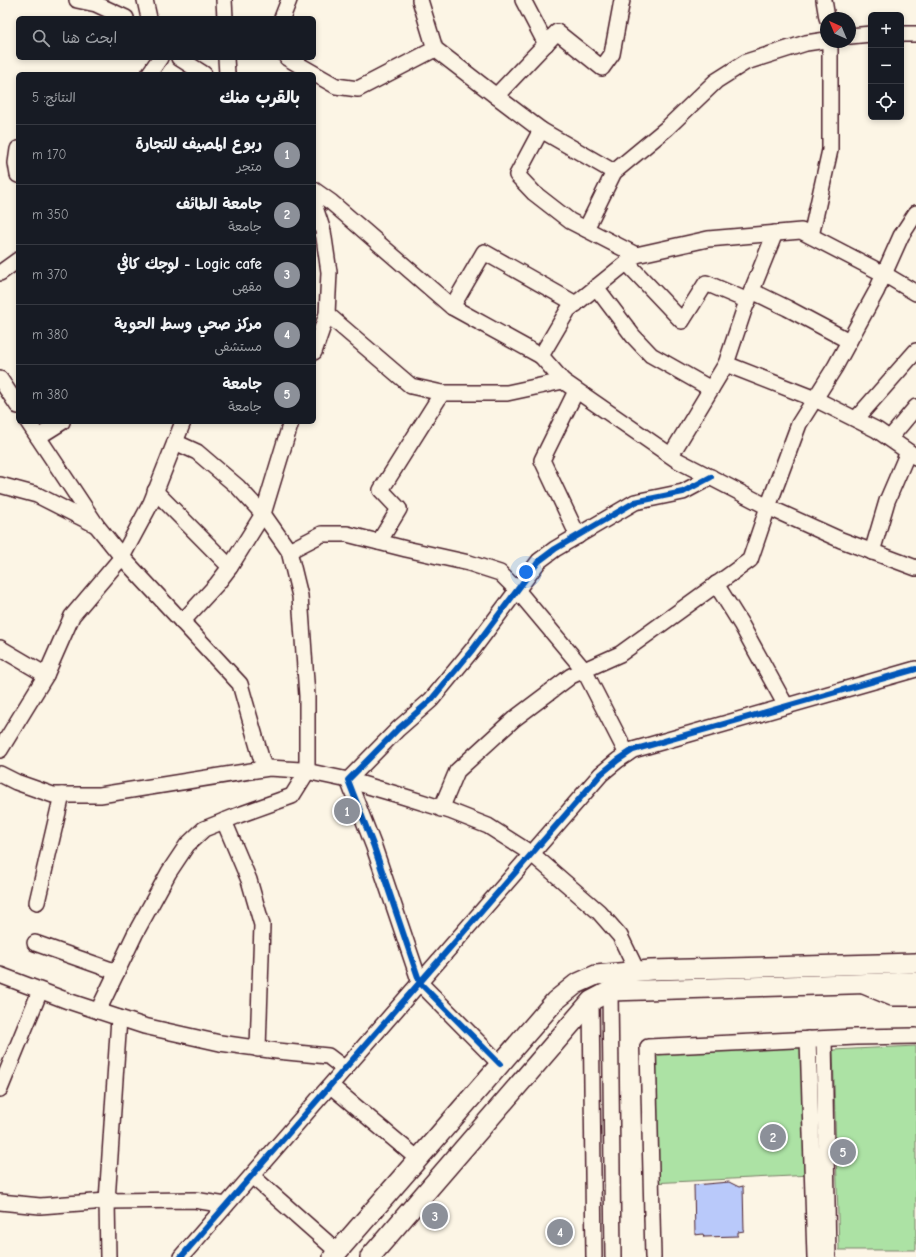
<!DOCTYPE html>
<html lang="ar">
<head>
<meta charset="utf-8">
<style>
  body { margin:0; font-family:"Comic Neue","Playpen Sans Arabic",sans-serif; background:#242831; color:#f1f3f6; direction:rtl }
  .controls { position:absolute; right:12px; top:12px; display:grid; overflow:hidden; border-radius:6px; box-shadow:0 2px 6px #0003 }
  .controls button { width:36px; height:36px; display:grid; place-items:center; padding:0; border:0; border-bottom:1px solid #363941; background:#171b24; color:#f1f3f6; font:20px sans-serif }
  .compass { position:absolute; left:820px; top:12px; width:36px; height:36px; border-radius:50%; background:#171b24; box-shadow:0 2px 6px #0003; rotate:316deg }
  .you { position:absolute; left:526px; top:572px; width:14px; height:14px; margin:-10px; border:3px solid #fff; border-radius:50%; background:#1a73e8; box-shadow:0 0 0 6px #1a73e833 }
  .badge { display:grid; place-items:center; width:26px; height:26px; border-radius:50%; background:#8c9099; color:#fff; font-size:13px; font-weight:700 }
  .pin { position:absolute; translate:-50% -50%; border:2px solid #fff; box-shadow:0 1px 4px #0006 }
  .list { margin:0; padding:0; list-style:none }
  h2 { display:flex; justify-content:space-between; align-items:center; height:52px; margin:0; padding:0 16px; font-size:17px }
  h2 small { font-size:13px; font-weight:400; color:#9ea1a6 }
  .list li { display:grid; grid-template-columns:26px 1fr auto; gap:12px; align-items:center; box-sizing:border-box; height:60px; padding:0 16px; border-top:1px solid #363941 }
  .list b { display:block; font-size:15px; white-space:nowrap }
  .list p { margin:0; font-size:13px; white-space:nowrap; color:#9ea1a6 }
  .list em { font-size:13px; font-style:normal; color:#9ea1a6 }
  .icon { flex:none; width:22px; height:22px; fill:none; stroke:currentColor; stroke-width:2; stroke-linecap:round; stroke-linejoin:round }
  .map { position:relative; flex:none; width:916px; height:1257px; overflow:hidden; direction:ltr }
  .search { position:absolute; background:#171b24; box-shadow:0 2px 6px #0003; left:16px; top:16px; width:300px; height:44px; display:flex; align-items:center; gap:10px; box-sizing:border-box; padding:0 14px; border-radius:6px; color:#9ea1a6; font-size:15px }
  .panel { position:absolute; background:#171b24; box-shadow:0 2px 6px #0003; left:16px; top:72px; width:300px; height:352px; border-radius:6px; direction:rtl }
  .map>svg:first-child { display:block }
  .green { fill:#ace2a4; stroke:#7b8068 }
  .building { fill:#b9c9fa; stroke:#4a1f2b }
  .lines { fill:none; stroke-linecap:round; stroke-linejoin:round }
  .minor-casing { stroke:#4a1f2b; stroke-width:18 }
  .major-casing { stroke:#4a1f2b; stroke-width:22 }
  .minor { stroke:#fcf5e5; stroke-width:15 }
  .major { stroke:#fcf5e5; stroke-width:19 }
  .cycleway-casing { stroke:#fcf5e5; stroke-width:8 }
  .cycleway { stroke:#0057b8; stroke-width:6 }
</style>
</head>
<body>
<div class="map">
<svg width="916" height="1257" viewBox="0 0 916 1257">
  <rect width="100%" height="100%" fill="#fcf5e5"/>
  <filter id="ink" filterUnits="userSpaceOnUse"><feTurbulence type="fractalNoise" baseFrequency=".025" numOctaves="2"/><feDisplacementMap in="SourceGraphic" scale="8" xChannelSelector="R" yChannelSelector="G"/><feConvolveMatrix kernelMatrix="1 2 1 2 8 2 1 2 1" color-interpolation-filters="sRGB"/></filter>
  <g filter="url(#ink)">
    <g class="green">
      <polygon points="808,1039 812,1175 651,1183 648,1047"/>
      <polygon points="916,1046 916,1250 839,1250 833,1050"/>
    </g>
    <polygon class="building" points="729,1182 739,1187 743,1186 744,1231 738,1232 738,1236 704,1237 703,1234 695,1235 694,1185"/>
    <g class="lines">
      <defs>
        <g id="minor">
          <polyline points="77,0 96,4 126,18"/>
          <polyline points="145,0 149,18"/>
          <polyline points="224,0 225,18"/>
          <polyline points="420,0 435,49 496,96 557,32 602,68 612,54 622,0"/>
          <polyline points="523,0 546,44"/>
          <polyline points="824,0 827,18"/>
          <polyline points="282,18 289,0"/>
          <polyline points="901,34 916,34"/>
          <polyline points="850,36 871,34"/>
          <polyline points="179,58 204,74"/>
          <polyline points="226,58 227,74"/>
          <polyline points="287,58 336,86 358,89 435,49"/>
          <polyline points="149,74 160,58"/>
          <polyline points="496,96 541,130 517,175 534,193 570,221 636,255"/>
          <polyline points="541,130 614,172"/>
          <polyline points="18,149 16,163 18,175"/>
          <polyline points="314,190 331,202 452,307 541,356 568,310 636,255 708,239 801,231 884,274 916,293"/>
          <polyline points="314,204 323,231 329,272 327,314 314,352"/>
          <polyline points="586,229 614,172 667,128 716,81 746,62 806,43 826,40"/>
          <polyline points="775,233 744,310 726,364 815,399 877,430 916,457"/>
          <polyline points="811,236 830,150 830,42"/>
          <polyline points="627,263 682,321 706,283 748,301"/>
          <polyline points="0,273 18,260"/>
          <polyline points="596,287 633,336 651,355 711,389"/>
          <polyline points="752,291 787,308 849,341"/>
          <polyline points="452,307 484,252 576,304"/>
          <polyline points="327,314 411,386 442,393 507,393 563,381 677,460 768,507 841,540 916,568"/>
          <polyline points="541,356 563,381"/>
          <polyline points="0,379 18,406"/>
          <polyline points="576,391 542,460 578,536"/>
          <polyline points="856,419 916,351"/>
          <polyline points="28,422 97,526 122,557 240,684 264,768"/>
          <polyline points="38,437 62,422"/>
          <polyline points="890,438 916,407"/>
          <polyline points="671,455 726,364"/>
          <polyline points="0,485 37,495 96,525"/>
          <polyline points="155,491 230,567"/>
          <polyline points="379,542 399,509 381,490 442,393"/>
          <polyline points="289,551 322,534 347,534 406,549 469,563 500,573 517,590 584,670 627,754"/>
          <polyline points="872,552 887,501 908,452"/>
          <polyline points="716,584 741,624 786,706"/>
          <polyline points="182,622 217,584 230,567 263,514 291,422"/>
          <polyline points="0,648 46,675"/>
          <polyline points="0,750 46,675 72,616 122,557 151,503 183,422"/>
          <polyline points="0,774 16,782 53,795 100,795 269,768 301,770 348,780 399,795 450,811 488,826 532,854 599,912 620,936 637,971"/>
          <polyline points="441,809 457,771 514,719 571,676 620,654 750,560 768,507 799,424 835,367 876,292 901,236 916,213"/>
          <polyline points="224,821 249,880 262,925 258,1049"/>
          <polyline points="37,902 62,795"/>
          <polyline points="35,943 117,972"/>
          <polyline points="0,975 68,1001 144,1026 220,1043 277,1051 328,1056 345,1069"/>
          <polyline points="861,985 892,998 916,998"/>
          <polyline points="610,991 613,1257"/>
          <polyline points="591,1001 594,1257"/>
          <polyline points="98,1011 135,934 169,872 187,845 204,829 239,815 292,796 307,772 307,696 300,596 289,551 263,514 238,487 197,452 175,442"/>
          <polyline points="808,1039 815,1257"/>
          <polyline points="824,1039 828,1257"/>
          <polyline points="500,1064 420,983 374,847 348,780 398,729 431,700 473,649 539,561 555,549 635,502 683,492 711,477"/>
          <polyline points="331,1086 418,1159"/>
          <polyline points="0,1089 40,991"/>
          <polyline points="252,1176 338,1252"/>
          <polyline points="0,1202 40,1206 107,1201 194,1200 226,1205"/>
          <polyline points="108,1257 107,1201 119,1018"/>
          <polyline points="181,1257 601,774 618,760 633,750 916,669"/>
          <polyline points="653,1257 648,1047 856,1037 916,1036"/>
        </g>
        <g id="major">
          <polyline points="333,1257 555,1001 576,984 596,975 651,970 916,963"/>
          <polyline points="370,1257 591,1001 610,991 916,982"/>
        </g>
      </defs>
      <use href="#minor" class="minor-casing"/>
      <use href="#major" class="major-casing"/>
      <use href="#minor" class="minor"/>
      <use href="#major" class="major"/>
      <defs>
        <g id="cycleway">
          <polyline points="500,1064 420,983 374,847 348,780 398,729 431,700 473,649 539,561 555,549 635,502 683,492 711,477"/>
          <polyline points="181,1257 601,774 618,760 633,750 916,669"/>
        </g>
      </defs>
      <use href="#cycleway" class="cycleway-casing"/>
      <use href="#cycleway" class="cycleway"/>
    </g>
  </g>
</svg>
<div class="controls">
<button>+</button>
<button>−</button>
<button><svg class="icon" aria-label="locate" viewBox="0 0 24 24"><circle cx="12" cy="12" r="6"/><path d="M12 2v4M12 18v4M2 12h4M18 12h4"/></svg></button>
</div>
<svg class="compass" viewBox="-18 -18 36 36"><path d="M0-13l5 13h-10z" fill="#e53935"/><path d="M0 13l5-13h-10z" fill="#9ea1a6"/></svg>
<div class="you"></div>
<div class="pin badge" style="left:347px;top:811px">1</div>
<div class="pin badge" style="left:773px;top:1137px">2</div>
<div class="pin badge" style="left:435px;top:1216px">3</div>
<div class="pin badge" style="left:560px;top:1232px">4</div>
<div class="pin badge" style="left:843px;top:1152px">5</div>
<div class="search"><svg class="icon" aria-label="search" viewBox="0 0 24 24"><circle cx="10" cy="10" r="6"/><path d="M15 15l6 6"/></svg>ابحث هنا</div>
<section class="panel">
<h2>بالقرب منك<small>النتائج: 5</small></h2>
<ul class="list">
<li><span class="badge">1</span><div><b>ربوع المصيف للتجارة</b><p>متجر</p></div><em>170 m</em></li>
<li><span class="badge">2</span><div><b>جامعة الطائف</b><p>جامعة</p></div><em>350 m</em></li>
<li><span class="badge">3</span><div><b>Logic cafe - لوجك كافي</b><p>مقهى</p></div><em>370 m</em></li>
<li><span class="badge">4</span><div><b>مركز صحي وسط الحوية</b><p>مستشفى</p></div><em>380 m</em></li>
<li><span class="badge">5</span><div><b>جامعة</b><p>جامعة</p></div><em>380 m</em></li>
</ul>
</section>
</div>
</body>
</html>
